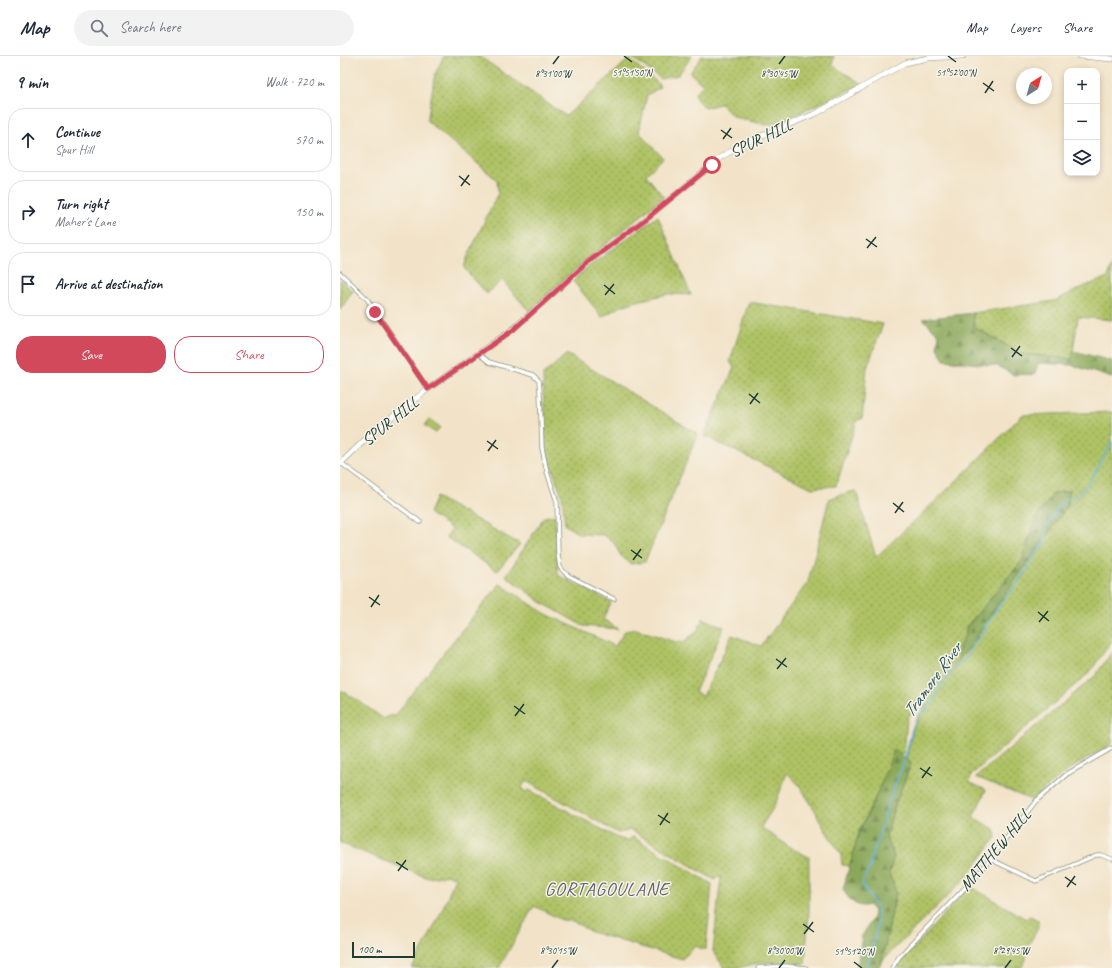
<!DOCTYPE html>
<html lang="en">
<head>
<meta charset="utf-8">
<style>
  body { margin:0; font-family:Caveat,sans-serif; background:#f2f2f3; color:#1f2937 }
  .controls { position:absolute; right:12px; top:12px; display:grid; overflow:hidden; border-radius:8px; box-shadow:0 2px 6px #0003 }
  .controls button { width:36px; height:36px; display:grid; place-items:center; padding:0; border:0; border-bottom:1px solid #e0e1e3; background:#fff; color:#1f2937; font:20px sans-serif }
  .compass { position:absolute; left:676px; top:12px; width:36px; height:36px; border-radius:50%; background:#fff; box-shadow:0 2px 6px #0003; rotate:37deg }
  .scale { position:absolute; left:12px; bottom:10px; width:63px; box-sizing:border-box; padding-left:4px; border:2px solid #1f3d34; border-top:0; font-size:11px; line-height:14px; white-space:nowrap; color:#1f3d34; -webkit-text-stroke:3px #f7f3e8; paint-order:stroke }
  .stop { position:absolute; width:12px; height:12px; margin:-9px; border:3px solid #d1495b; border-radius:50%; background:#fff }
  .stop.end { background:#d1495b; border-color:#fff; box-shadow:0 1px 4px #0008 }
  .list { margin:0; padding:0; list-style:none }
  h2 { display:flex; justify-content:space-between; align-items:center; height:52px; margin:0; padding:0 16px; font-size:17px }
  h2 small { font-size:13px; font-weight:400; color:#747a83 }
  .list li { display:grid; grid-template-columns:26px 1fr auto; gap:12px; align-items:center; box-sizing:border-box; height:64px; margin:0 8px 8px; padding:0 8px; border:1px solid #e0e1e3; border-radius:16px }
  .list b { display:block; font-size:15px; white-space:nowrap }
  .list p { margin:0; font-size:13px; white-space:nowrap; color:#747a83 }
  .list em { font-size:13px; font-style:normal; color:#747a83 }
  .actions { display:flex; gap:8px; padding:12px 16px }
  .actions a { flex:1; padding:9px 0; border:1px solid #d1495b; border-radius:16px; text-align:center; font-size:14px; color:#d1495b }
  .actions .main { background:#d1495b; color:#fff }
  .icon { flex:none; width:22px; height:22px; fill:none; stroke:currentColor; stroke-width:2; stroke-linecap:round; stroke-linejoin:round }
  .map { position:relative; flex:none; width:772px; height:912px; overflow:hidden }
  header { display:flex; align-items:center; gap:24px; box-sizing:border-box; height:56px; padding:0 20px; background:#fff; border-bottom:1px solid #e0e1e3 }
  header strong { font-size:19px }
  nav { display:flex; gap:22px; margin-inline-start:auto; font-size:14px }
  .search { width:280px; height:36px; background:#f2f2f3; display:flex; align-items:center; gap:10px; box-sizing:border-box; padding:0 14px; border-radius:22px; color:#747a83; font-size:15px }
  main { display:flex }
  aside { flex:1; background:#fff }
  .map>svg:first-child { display:block }
  .green { fill:url(#green-dots); stroke:#67804c }
  .forest { fill:url(#forest-firs); stroke:#557247 }
  .pitch { fill:#afc265; stroke:#67804c }
  .lines { fill:none; stroke-linecap:round; stroke-linejoin:round }
  .stream { stroke:#61b4dc; stroke-width:1.5 }
  .street-casing { stroke:#88907e; stroke-width:5 }
  .secondary-casing { stroke:#88907e; stroke-width:6 }
  .street { stroke:#fff; stroke-width:3.5 }
  .secondary { stroke:#fff; stroke-width:5 }
  .route { stroke:#d1495b; stroke-width:5 }
  .ticks { fill:none; stroke:#1f3d34; stroke-width:1.5 }
  .labels { text-anchor:middle; dominant-baseline:central; stroke-width:3; stroke-linejoin:round; paint-order:stroke }
  .street-label { font-size:17px; fill:#1f3d34; stroke:#f7f3e8 }
  .water-label { font-size:18px; font-style:italic; fill:#305b5e; stroke:#f7f3e8 }
  .quarter-label { font-size:19px; letter-spacing:1px; fill:#61646b; stroke:#f7f3e8 }
  .ticks-label { font-size:10px; text-anchor:middle; fill:#1f3d34; stroke:#f7f3e8; stroke-width:3; stroke-linejoin:round; paint-order:stroke }
</style>
</head>
<body>
<header>
<strong>Map</strong>
<div class="search"><svg class="icon" aria-label="search" viewBox="0 0 24 24"><circle cx="10" cy="10" r="6"/><path d="M15 15l6 6"/></svg>Search here</div>
<nav><a>Map</a><a>Layers</a><a>Share</a></nav>
</header>
<main>
<aside>
<h2>9 min<small>Walk · 720 m</small></h2>
<ul class="list">
<li><svg class="icon" aria-label="ahead" viewBox="0 0 24 24"><path d="M12 20V5M6 11l6-6 6 6"/></svg><div><b>Continue</b><p>Spur Hill</p></div><em>570 m</em></li>
<li><svg class="icon" aria-label="right" viewBox="0 0 24 24"><path d="M7 20v-9h11M14 6l5 5-5 5"/></svg><div><b>Turn right</b><p>Maher's Lane</p></div><em>150 m</em></li>
<li><svg class="icon" aria-label="arrive" viewBox="0 0 24 24"><path d="M6 21V4h12l-3 4 3 4H6"/></svg><div><b>Arrive at destination</b></div></li>
</ul>
<div class="actions"><a class="main">Save</a><a>Share</a></div>
</aside>
<div class="map">
<svg width="772" height="912" viewBox="0 0 772 912">
  <defs>
    <pattern id="green-dots" width="8" height="8" patternUnits="userSpaceOnUse"><rect width="8" height="8" fill="#afc265"/><path d="M2 2h.1M6 6h.1" fill="none" stroke="#8e9f54" stroke-width="1.8" stroke-linecap="round"/></pattern>
    <pattern id="forest-firs" width="22" height="20" patternUnits="userSpaceOnUse"><rect width="22" height="20" fill="#8ba85a"/><path d="M5 1l3.5 6h-7zM16 11l3.5 6h-7z" fill="#718a4b"/></pattern>
  </defs>
  <rect width="100%" height="100%" fill="#f7f3e8"/>
  <filter id="ink" filterUnits="userSpaceOnUse"><feTurbulence type="fractalNoise" baseFrequency=".025" numOctaves="2"/><feDisplacementMap in="SourceGraphic" scale="8" xChannelSelector="R" yChannelSelector="G"/><feConvolveMatrix kernelMatrix="1 2 1 2 8 2 1 2 1" color-interpolation-filters="sRGB"/></filter>
  <filter id="wash" filterUnits="userSpaceOnUse"><feTurbulence type="fractalNoise" baseFrequency=".012" numOctaves="4" result="noise"/><feDisplacementMap in="SourceGraphic" scale="16" xChannelSelector="R" yChannelSelector="G"/><feGaussianBlur stdDeviation="0.9" result="paint"/><feColorMatrix in="noise" values="0 0 0 0 0 0 0 0 0 0 0 0 0 0 0 0 0 1.4 0 .05"/><feComposite in="paint" operator="in"/></filter>
  <g filter="url(#wash)">
    <rect width="100%" height="100%" fill="#f2e3c8"/>
    <g class="green">
      <polygon points="104,0 139,0 226,60 289,3 319,28 320,31 307,39 299,76 323,102 306,119 324,141 243,207 189,255 162,224 147,238 124,212 127,202 158,137 157,124 87,65 95,18"/>
      <polygon points="290,0 352,0 338,19 321,23"/>
      <polygon points="362,0 494,0 492,9 522,28 437,67 426,69 394,61 380,48 365,52 356,43 355,37 363,29 350,17"/>
      <polygon points="318,160 351,239 328,238 301,244 281,250 262,261 233,225 248,211"/>
      <polygon points="772,209 772,264 738,261 732,303 682,298 634,271 633,257 714,245 743,231 768,221"/>
      <polygon points="0,224 13,235 0,254"/>
      <polygon points="409,246 543,268 527,312 522,363 517,364 496,430 472,432 364,380 394,312 390,305"/>
      <polygon points="227,298 358,378 305,506 291,508 281,500 274,487 264,479 239,478 225,469 222,440 205,393 203,319"/>
      <path d="M 772,356 L 772,585 L 749,617 L 632,718 L 629,726 L 646,734 L 633,761 L 654,773 L 656,781 L 625,823 L 542,905 L 556,836 L 549,817 L 554,800 L 546,781 L 554,752 L 571,708 L 566,703 L 573,673 L 594,631 L 632,589 L 646,565 L 728,448 L 729,435 L 714,437 L 695,463 L 682,505 L 626,571 L 626,578 L 619,591 L 619,602 L 590,629 L 567,663 L 564,698 L 556,696 L 537,738 L 519,775 L 510,810 L 502,809 L 501,799 L 479,764 L 476,756 L 459,729 L 447,717 L 435,749 L 421,771 L 449,791 L 469,801 L 469,855 L 465,908 L 422,906 L 398,912 L 384,912 L 373,895 L 381,820 L 375,824 L 291,774 L 278,777 L 186,725 L 182,731 L 185,736 L 189,734 L 276,781 L 287,785 L 293,781 L 372,828 L 366,893 L 362,893 L 356,890 L 342,903 L 251,876 L 233,865 L 222,864 L 194,850 L 159,912 L 72,912 C 89,882 104,853 115,821 L 108,819 L 88,822 L 0,787 L 0,634 L 16,643 L 44,663 L 51,659 L 54,661 L 117,580 L 160,528 L 206,558 L 275,590 L 285,575 L 296,573 L 336,586 L 343,586 L 357,576 L 363,562 L 384,571 L 355,636 L 363,640 L 392,579 L 421,590 L 468,526 L 489,443 L 509,436 L 516,435 L 536,501 L 610,431 L 682,359 Z"/>
      <polygon points="96,441 180,488 157,515 106,481 112,473 89,457"/>
      <polygon points="215,459 218,519 271,546 263,563 278,573 243,570 201,546 166,520 204,461"/>
      <polygon points="772,596 772,688 730,713 691,744 636,721 755,620"/>
      <polygon points="630,830 686,863 690,860 698,864 698,872 686,894 686,904 681,912 558,912 559,908"/>
    </g>
    <g class="forest">
      <polygon points="633,257 634,271 682,298 732,303 733,295 772,305 772,322 732,309 698,307 695,318 673,319 658,310 604,304 597,290 599,279 583,263"/>
      <polygon points="729,435 728,448 711,474 646,565 632,589 619,602 619,591 626,578 626,572 682,505 695,463 714,437"/>
      <path d="M 554,694 L 571,707 L 554,752 L 546,781 L 554,800 L 549,817 L 556,836 L 542,905 L 538,912 L 517,912 L 522,880 L 533,862 L 534,855 L 529,849 C 516,853 508,843 503,833 L 519,777 L 537,738 Z"/>
    </g>
    <polygon class="pitch" points="89,363 100,371 96,377 85,370"/>
    <g class="lines">
      <path class="stream" d="M 526,912 C 529,897 540,872 537,857 C 536,846 526,837 522,827 L 526,818 L 530,812 L 533,796 L 540,778 L 547,750 L 565,703 L 572,673 L 578,659 L 586,654 L 588,649 L 592,649 L 601,629 L 609,622 L 610,615 L 627,601 L 633,587 L 645,576 L 645,571 L 654,557 L 666,540 L 670,537 L 691,507 L 692,503 L 705,486 L 707,470 L 719,450 L 726,443 L 735,441 L 749,427 L 772,386"/>
    </g>
  </g>
  <g filter="url(#ink)">
    <g class="lines">
      <defs>
        <g id="street">
          <polyline points="0,217 15,231 27,243 88,333"/>
          <polyline points="139,298 149,306 193,319 199,325 200,336 202,392 207,416 217,446 218,498 220,511 224,516 229,520 274,543"/>
          <polyline points="1,407 80,466"/>
          <polyline points="650,803 696,825 756,799 761,799 772,803"/>
          <polyline points="418,912 446,910 466,912"/>
          <polyline points="552,912 559,901 639,817 696,745 727,718 772,692"/>
        </g>
        <g id="secondary">
          <polyline points="740,0 772,3"/>
          <polyline points="0,408 31,378 88,333 173,273 248,206 307,162 381,101 411,84 477,57 565,7 588,2 623,0"/>
        </g>
      </defs>
      <use href="#street" class="street-casing"/>
      <use href="#secondary" class="secondary-casing"/>
      <use href="#street" class="street"/>
      <use href="#secondary" class="secondary"/>
    </g>
  </g>
  <g class="lines" filter="url(#ink)">
    <polyline class="route" points="35,256 88,333 173,274 248,206 307,162 372,109"/>
  </g>
  <path class="ticks" d="M 284,0 L 292,6M 608,0 L 616,6M 213,8 L 219,0M 439,8 L 445,0M 643,27 L 654,35M 645,37 L 653,25M 381,74 L 392,82M 383,83 L 391,72M 119,120 L 130,129M 121,130 L 129,119M 526,183 L 537,191M 527,192 L 536,181M 264,229 L 275,238M 265,239 L 274,228M 671,292 L 682,300M 672,301 L 680,290M 409,338 L 420,347M 410,348 L 418,337M 147,385 L 158,393M 148,395 L 156,384M 553,447 L 564,456M 555,457 L 563,446M 291,494 L 302,502M 293,504 L 301,493M 29,541 L 40,549M 31,551 L 39,539M 698,556 L 709,565M 699,566 L 708,555M 436,603 L 447,611M 437,613 L 446,602M 174,650 L 185,658M 175,660 L 184,648M 580,712 L 592,720M 582,722 L 590,711M 318,759 L 330,767M 320,769 L 328,757M 56,806 L 68,814M 58,815 L 66,804M 725,821 L 736,829M 727,831 L 735,820M 463,868 L 474,876M 464,878 L 473,866M 514,906 L 522,912M 212,912 L 218,904M 439,912 L 445,904M 665,912 L 671,904"/>
  <g class="labels">
    <g class="street-label">
      <text transform="translate(421 82) rotate(-26)">SPUR HILL</text>
      <text transform="translate(50 365) rotate(-39)">SPUR HILL</text>
      <text transform="translate(655 794) rotate(-50)">MATTHEW HILL</text>
    </g>
    <g class="water-label">
      <text transform="translate(592 624) rotate(-54)">Tramore River</text>
    </g>
    <g class="quarter-label">
      <text x="267" y="833">GORTAGOULANE</text>
    </g>
  </g>
  <g class="ticks-label">
    <text x="292" y="20">51°51'50"N</text>
    <text x="616" y="20">51°52'00"N</text>
    <text x="213" y="21">8°31'00"W</text>
    <text x="439" y="21">8°30'45"W</text>
    <text x="218" y="898">8°30'15"W</text>
    <text x="445" y="898">8°30'00"W</text>
    <text x="671" y="898">8°29'45"W</text>
    <text x="514" y="899">51°51'20"N</text>
  </g>
</svg>
<div class="controls">
<button>+</button>
<button>−</button>
<button><svg class="icon" aria-label="layers" viewBox="0 0 24 24"><path d="M12 4l9 5-9 5-9-5zM3 14l9 5 9-5"/></svg></button>
</div>
<svg class="compass" viewBox="-18 -18 36 36"><path d="M0-13l5 13h-10z" fill="#e53935"/><path d="M0 13l5-13h-10z" fill="#747a83"/></svg>
<div class="scale">100 m</div>
<div class="stop" style="left:372px;top:109px"></div>
<div class="stop end" style="left:35px;top:256px"></div>
</div>
</main>
</body>
</html>
